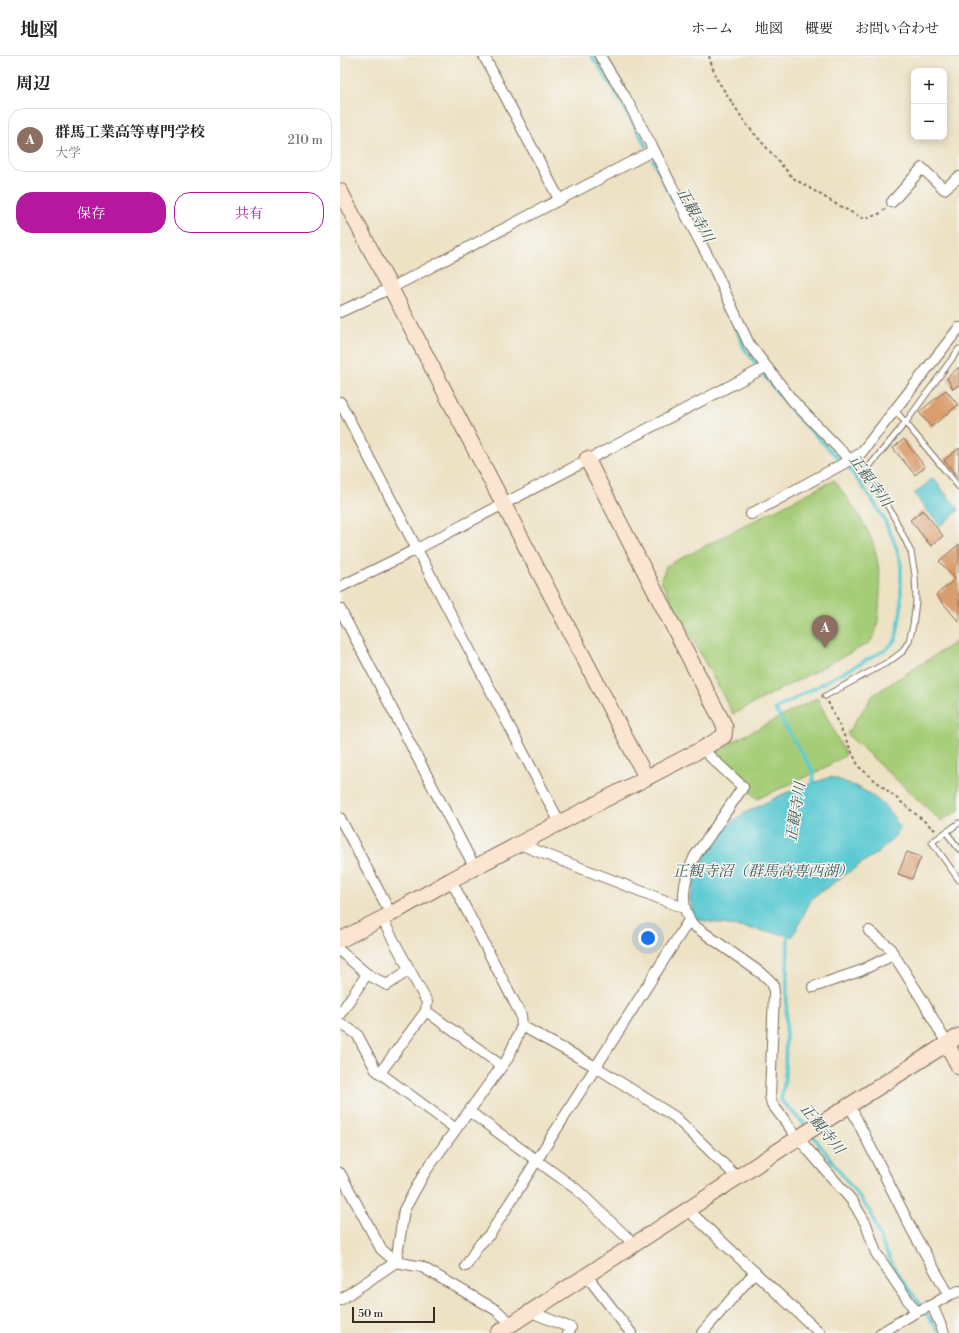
<!DOCTYPE html>
<html lang="ja">
<head>
<meta charset="utf-8">
<style>
  body { margin:0; font-family:"Libre Bodoni","Noto Serif JP",serif; background:#f6f6f6; color:#222 }
  .controls { position:absolute; right:12px; top:12px; display:grid; overflow:hidden; border-radius:8px; box-shadow:0 2px 10px #0003 }
  .controls button { width:36px; height:36px; display:grid; place-items:center; padding:0; border:0; border-bottom:1px solid #e0e0e0; background:#fff; color:#222; font:20px sans-serif }
  .scale { position:absolute; left:12px; bottom:10px; width:83px; box-sizing:border-box; padding-left:4px; border:2px solid #3b2a1e; border-top:0; font-size:11px; line-height:14px; white-space:nowrap; color:#3b2a1e; -webkit-text-stroke:3px #f6f6f2; paint-order:stroke }
  .you { position:absolute; left:308px; top:882px; width:14px; height:14px; margin:-10px; border:3px solid #fff; border-radius:50%; background:#1a73e8; box-shadow:0 0 0 6px #1a73e833 }
  .badge { display:grid; place-items:center; width:26px; height:26px; border-radius:50%; background:#b5179e; color:#fff; font-size:13px; font-weight:700 }
  .pin { position:absolute; translate:-50% -33px; filter:drop-shadow(0 1px 2px #0008) }
  .pin::after { content:''; position:absolute; top:21px; width:14px; height:12px; background:inherit; clip-path:polygon(0 0,100% 0,50% 100%) }
  .list { margin:0; padding:0; list-style:none }
  h2 { display:flex; justify-content:space-between; align-items:center; height:52px; margin:0; padding:0 16px; font-size:17px }
  h2 small { font-size:13px; font-weight:400; color:#767676 }
  .list li { display:grid; grid-template-columns:26px 1fr auto; gap:12px; align-items:center; box-sizing:border-box; height:64px; margin:0 8px 8px; padding:0 8px; border:1px solid #e0e0e0; border-radius:16px }
  .list b { display:block; font-size:15px; white-space:nowrap }
  .list p { margin:0; font-size:13px; white-space:nowrap; color:#767676 }
  .list em { font-size:13px; font-style:normal; color:#767676 }
  .actions { display:flex; gap:8px; padding:12px 16px }
  .actions a { flex:1; padding:9px 0; border:1px solid #b5179e; border-radius:16px; text-align:center; font-size:14px; color:#b5179e }
  .actions .main { background:#b5179e; color:#fff }
  .map { position:relative; flex:none; width:619px; height:1277px; overflow:hidden }
  header { display:flex; align-items:center; gap:24px; box-sizing:border-box; height:56px; padding:0 20px; background:#fff; border-bottom:1px solid #e0e0e0 }
  header strong { font-size:19px }
  nav { display:flex; gap:22px; margin-inline-start:auto; font-size:14px }
  main { display:flex }
  aside { flex:1; background:#fff }
  .map>svg:first-child { display:block }
  .green { fill:#a5cd77; stroke:#707c4a }
  .water { fill:#5dcad3; stroke:#4c7a78 }
  .lines { fill:none; stroke-linecap:round; stroke-linejoin:round }
  .stream { stroke:#5dcad3; stroke-width:3.5 }
  .building { fill:#da9d6d }
  .lane-casing { stroke:#7a6a58; stroke-width:7 }
  .street-casing { stroke:#7a6a58; stroke-width:12 }
  .secondary-casing { stroke:#7a6a58; stroke-width:17 }
  .path { stroke:#7a6a58; stroke-width:2; stroke-dasharray:3 3; stroke-linecap:butt }
  .lane { stroke:#fff; stroke-width:5 }
  .street { stroke:#fff; stroke-width:10 }
  .secondary { stroke:#fce5d0; stroke-width:15 }
  .labels { text-anchor:middle; dominant-baseline:central; stroke-width:3; stroke-linejoin:round; paint-order:stroke }
  .water-label { font-size:15px; font-style:italic; fill:#455a54; stroke:#f6f6f2 }
</style>
</head>
<body>
<header>
<strong>地図</strong>
<nav><a>ホーム</a><a>地図</a><a>概要</a><a>お問い合わせ</a></nav>
</header>
<main>
<aside>
<h2>周辺<small></small></h2>
<ul class="list">
<li><span class="badge" style="background:#8d6e63">A</span><div><b>群馬工業高等専門学校</b><p>大学</p></div><em>210 m</em></li>
</ul>
<div class="actions"><a class="main">保存</a><a>共有</a></div>
</aside>
<div class="map">
<svg width="619" height="1277" viewBox="0 0 619 1277">
  <rect width="100%" height="100%" fill="#f6f6f2"/>
  <filter id="ink" filterUnits="userSpaceOnUse"><feTurbulence type="fractalNoise" baseFrequency=".025" numOctaves="2"/><feDisplacementMap in="SourceGraphic" scale="8" xChannelSelector="R" yChannelSelector="G"/><feConvolveMatrix kernelMatrix="1 2 1 2 8 2 1 2 1" color-interpolation-filters="sRGB"/></filter>
  <filter id="wash" filterUnits="userSpaceOnUse"><feTurbulence type="fractalNoise" baseFrequency=".012" numOctaves="4" result="noise"/><feDisplacementMap in="SourceGraphic" scale="16" xChannelSelector="R" yChannelSelector="G"/><feGaussianBlur stdDeviation="0.9" result="paint"/><feColorMatrix in="noise" values="0 0 0 0 0 0 0 0 0 0 0 0 0 0 0 0 0 1.4 0 .05"/><feComposite in="paint" operator="in"/></filter>
  <g filter="url(#wash)">
    <rect width="100%" height="100%" fill="#eee2c5"/>
    <g class="green">
      <path d="M 494,424 C 507,442 528,469 534,491 C 540,511 541,532 539,552 C 538,565 538,577 529,587 L 393,658 L 321,525 L 326,510 Z"/>
      <polygon points="619,584 619,754 601,765 507,678 533,639"/>
      <polygon points="477,642 506,699 479,715 417,743 372,698 396,684"/>
    </g>
    <g class="water">
      <polygon points="593,422 619,454 600,470 574,438"/>
      <path d="M 490,721 C 519,729 547,744 560,772 L 555,780 L 538,796 L 472,842 L 453,880 L 354,863 L 350,842 L 357,819 L 367,797 L 379,779 L 393,765 L 403,758 L 443,738 Z"/>
    </g>
    <g class="lines">
      <g class="stream">
        <polyline points="252,0 276,37 306,90"/>
        <polyline points="313,104 342,162"/>
        <polyline points="393,264 404,292 418,310"/>
        <polyline points="423,318 455,359 511,415 531,442 544,463 554,485 561,508 561,553 556,583 547,593 435,653 474,717 472,731"/>
        <polyline points="448,875 445,1022 441,1044 468,1072"/>
        <polyline points="471,1077 531,1157 542,1187 556,1215 598,1274"/>
      </g>
    </g>
    <g id="blocks">
      <g class="building">
        <polygon points="619,311 619,329 613,333 607,322"/>
        <polygon points="606,334 618,349 591,371 579,356"/>
        <polygon points="564,383 585,411 575,419 553,392"/>
        <polygon points="619,392 619,423 604,404"/>
        <polygon points="583,454 603,480 591,490 570,464"/>
        <polygon points="619,488 619,566 596,539 615,523 599,505"/>
        <polygon points="567,796 581,801 572,823 558,818"/>
      </g>
    </g>
  </g>
  <g filter="url(#ink)">
    <use href="#blocks" fill-opacity="0" stroke="#7a6a58" stroke-width="1"/>
    <g class="lines">
      <defs>
        <g id="lane">
          <polyline points="555,354 619,431"/>
          <polyline points="485,640 550,605 562,596 569,585 573,569 576,546 575,519 571,496 554,461 527,413 566,366 619,293"/>
          <polyline points="619,767 592,786 619,824"/>
          <polyline points="606,776 619,793"/>
        </g>
        <g id="street">
          <polyline points="144,0 219,143"/>
          <polyline points="260,0 284,39 314,94 350,167 373,210 409,288 453,345 510,404 521,397 619,272"/>
          <polyline points="552,146 582,112 604,133 619,121"/>
          <polyline points="0,256 51,232 314,94"/>
          <polyline points="0,346 220,767"/>
          <polyline points="411,458 510,404"/>
          <polyline points="0,531 77,493 426,311"/>
          <polyline points="0,553 135,812"/>
          <path d="M 362,693 L 403,731 C 392,747 381,763 370,779 C 365,787 358,794 354,802 C 344,823 338,850 353,869 L 425,920 L 433,928 L 434,937 L 430,1040 L 432,1048 L 458,1082 L 513,1146 L 526,1168 L 536,1197 L 576,1256"/>
          <polyline points="0,762 51,858"/>
          <polyline points="179,788 344,852"/>
          <polyline points="111,824 181,959 182,970"/>
          <polyline points="529,875 549,891 583,945 607,988"/>
          <polyline points="0,895 27,918 47,929 69,914"/>
          <polyline points="473,931 520,915 553,899"/>
          <polyline points="0,958 27,918"/>
          <polyline points="0,967 17,978 36,1014 116,1073 162,1010 86,955"/>
          <polyline points="162,1010 168,1002 182,970 256,1011 335,1061 398,1122"/>
          <polyline points="40,1017 86,955 87,946 42,863"/>
          <polyline points="510,1050 573,1176 609,1239"/>
          <polyline points="130,1056 236,1133 295,1189"/>
          <polyline points="0,1117 41,1193 56,1206 82,1211 156,1254 172,1268"/>
          <polyline points="348,1154 480,1277"/>
          <polyline points="126,1210 138,1190 150,1178 349,864"/>
          <polyline points="247,1220 291,1277"/>
          <polyline points="0,1244 56,1206 64,1154 85,1116 116,1073"/>
          <polyline points="592,1249 604,1277"/>
          <polyline points="191,1256 231,1272 228,1277"/>
          <polyline points="362,1277 415,1216"/>
          <polyline points="541,1277 576,1256 592,1249 609,1239 619,1235"/>
        </g>
        <g id="secondary">
          <polyline points="0,135 306,721"/>
          <polyline points="0,884 51,858 111,824 179,788 362,693 384,680 385,671 247,403"/>
          <polyline points="607,988 619,1011"/>
          <polyline points="158,1277 458,1082 619,980"/>
        </g>
      </defs>
      <use href="#lane" class="lane-casing"/>
      <use href="#street" class="street-casing"/>
      <use href="#secondary" class="secondary-casing"/>
      <g class="path">
        <polyline points="369,0 376,22 406,68 453,122 496,148 522,162 528,162 539,158 545,153"/>
        <polyline points="488,646 519,711 596,775"/>
      </g>
      <use href="#lane" class="lane"/>
      <use href="#street" class="street"/>
      <use href="#secondary" class="secondary"/>
    </g>
  </g>
  <g class="labels">
    <g class="water-label">
      <text transform="translate(355 159) rotate(61)">正観寺川</text>
      <text transform="translate(530 425) rotate(54)">正観寺川</text>
      <text transform="translate(456 756) rotate(-81)">正観寺川</text>
      <text x="423" y="815">正観寺沼（群馬高専西湖）</text>
      <text transform="translate(482 1073) rotate(51)">正観寺川</text>
    </g>
  </g>
</svg>
<div class="controls">
<button>+</button>
<button>−</button>
</div>
<div class="scale">50 m</div>
<div class="you"></div>
<div class="pin badge" style="left:485px;top:592px;background:#8d6e63">A</div>
</div>
</main>
</body>
</html>
